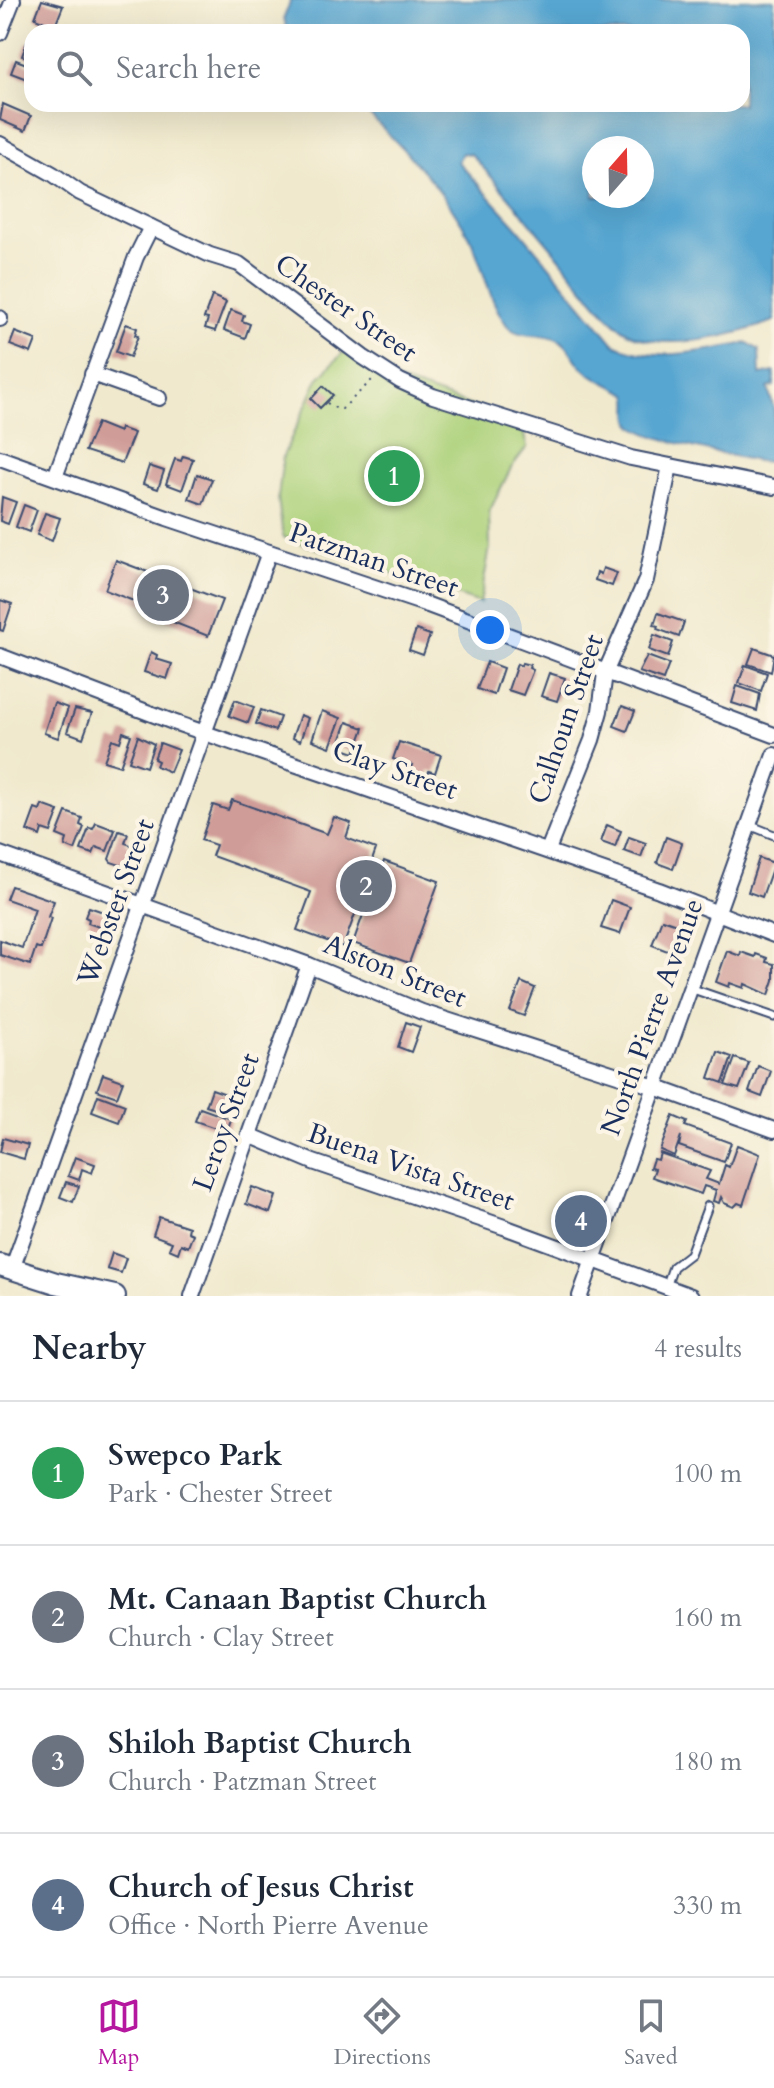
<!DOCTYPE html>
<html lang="en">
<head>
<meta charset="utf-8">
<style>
  body { margin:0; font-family:Cardo,serif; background:#f6f6f7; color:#1f2937 }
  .compass { position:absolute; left:582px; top:136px; width:72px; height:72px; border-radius:50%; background:#fff; box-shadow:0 8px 32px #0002; rotate:20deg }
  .you { position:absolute; left:490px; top:630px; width:28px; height:28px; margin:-20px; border:6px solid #fff; border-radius:50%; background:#1a73e8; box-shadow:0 0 0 12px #1a73e833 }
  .badge { display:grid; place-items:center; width:52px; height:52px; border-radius:50%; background:#b5179e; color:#fff; font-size:26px; font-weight:700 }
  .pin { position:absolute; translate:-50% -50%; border:4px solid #fff; box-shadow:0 2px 8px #0006 }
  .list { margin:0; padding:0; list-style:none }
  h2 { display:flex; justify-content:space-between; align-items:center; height:104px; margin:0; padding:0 32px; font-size:34px }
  h2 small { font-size:26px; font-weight:400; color:#747a83 }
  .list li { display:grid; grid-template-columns:52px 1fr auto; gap:24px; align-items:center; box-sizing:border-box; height:144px; padding:0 32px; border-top:2px solid #e0e1e3 }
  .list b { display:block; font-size:30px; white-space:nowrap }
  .list p { margin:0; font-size:26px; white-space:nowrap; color:#747a83 }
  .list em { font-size:26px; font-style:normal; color:#747a83 }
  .icon { flex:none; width:44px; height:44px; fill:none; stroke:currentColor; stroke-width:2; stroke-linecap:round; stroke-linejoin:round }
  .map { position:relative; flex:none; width:774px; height:1296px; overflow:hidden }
  .search { position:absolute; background:#fff; box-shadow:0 8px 32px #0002; left:24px; right:24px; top:24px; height:88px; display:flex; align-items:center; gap:20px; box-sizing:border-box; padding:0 28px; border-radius:24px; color:#747a83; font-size:30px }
  .sheet { height:680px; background:#fff }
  nav { display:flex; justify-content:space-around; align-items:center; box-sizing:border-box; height:112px; border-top:2px solid #e0e1e3; background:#fff; font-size:22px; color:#747a83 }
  nav a { display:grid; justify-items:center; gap:4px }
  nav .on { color:#b5179e }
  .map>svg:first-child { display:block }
  .green { fill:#add27b; stroke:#64806c; stroke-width:2 }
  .water { fill:#56a6d1; stroke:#386a98; stroke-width:2; fill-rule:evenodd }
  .building { fill:#d09c98 }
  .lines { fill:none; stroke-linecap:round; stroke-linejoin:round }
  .lane-casing { stroke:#3b4b6f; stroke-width:11 }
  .street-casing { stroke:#3b4b6f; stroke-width:18 }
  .secondary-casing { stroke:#3b4b6f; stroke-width:24 }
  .path { stroke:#3b4b6f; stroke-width:2; stroke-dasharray:2 6; stroke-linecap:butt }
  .lane { stroke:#fff; stroke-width:7 }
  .street { stroke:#fff; stroke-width:14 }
  .secondary { stroke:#fff; stroke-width:20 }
  .labels { text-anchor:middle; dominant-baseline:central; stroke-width:8; stroke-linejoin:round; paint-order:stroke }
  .street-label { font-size:28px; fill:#1b2f5e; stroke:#fcf5e5 }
</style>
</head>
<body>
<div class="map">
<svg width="774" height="1296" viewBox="0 0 774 1296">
  <rect width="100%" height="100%" fill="#fcf5e5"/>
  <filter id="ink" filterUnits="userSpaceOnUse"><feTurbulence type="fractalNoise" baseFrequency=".0125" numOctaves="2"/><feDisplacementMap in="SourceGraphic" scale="16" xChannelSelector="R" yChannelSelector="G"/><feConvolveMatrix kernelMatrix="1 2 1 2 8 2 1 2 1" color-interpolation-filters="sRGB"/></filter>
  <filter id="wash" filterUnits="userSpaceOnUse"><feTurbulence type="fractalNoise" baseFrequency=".006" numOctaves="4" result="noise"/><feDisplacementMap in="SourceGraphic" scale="32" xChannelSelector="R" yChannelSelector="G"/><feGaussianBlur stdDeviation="1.8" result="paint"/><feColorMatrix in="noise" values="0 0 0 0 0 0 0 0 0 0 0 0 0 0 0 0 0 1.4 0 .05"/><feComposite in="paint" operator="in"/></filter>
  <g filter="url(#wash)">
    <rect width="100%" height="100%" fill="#f0e9cd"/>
    <polygon class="green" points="348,347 400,381 521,423 527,447 511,468 489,512 490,547 480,603 283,537 278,498 283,456 318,379"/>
    <path class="water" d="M 291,0 L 774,0 L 774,321 C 737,335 674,351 635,336 C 610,327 569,269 551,247 C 525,216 498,184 471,154 L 462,153 L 458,162 L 517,227 L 614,344 C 653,364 706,350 748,343 L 759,350 L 760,375 L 774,372 L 774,386 L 768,388 L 774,410 L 774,462 L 756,461 C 734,456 642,439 632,424 C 626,415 632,403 628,394 C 612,385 594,379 581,366 C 573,358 568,343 557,339 C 541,332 518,340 506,324 C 488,299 484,267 471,240 C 445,188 399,145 359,104 L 742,104 L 742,32 L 287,32 L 284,17 ZM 594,148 L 642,148 L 642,196 L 594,196 Z"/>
    <g id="blocks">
      <g class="building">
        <polygon points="42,0 63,6 55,26 35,18"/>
        <polygon points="27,42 32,44 32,60 22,56"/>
        <polygon points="16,60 32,66 32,81 11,73"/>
        <polygon points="3,104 31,116 25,131 0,120"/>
        <polygon points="212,296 226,302 215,331 205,328 208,319 204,318"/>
        <polygon points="231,310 244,315 242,321 250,324 245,338 224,330"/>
        <polygon points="126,324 137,328 135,335 138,336 130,357 116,352"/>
        <polygon points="15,332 36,340 31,353 10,345"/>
        <polygon points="323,386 333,395 320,408 311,399"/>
        <polygon points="97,423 119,432 120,428 134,433 122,463 85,451"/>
        <polygon points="183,456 193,459 182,490 166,484 175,459 181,461"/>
        <polygon points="149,466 164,471 158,489 143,484"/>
        <polygon points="197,474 212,479 203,504 189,499"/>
        <polygon points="2,497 16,502 8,524 0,521"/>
        <polygon points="24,505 37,510 29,532 16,527"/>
        <polygon points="45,513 60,518 52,541 37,535"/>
        <polygon points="116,560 222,600 208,636 150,613 152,608 105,590"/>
        <polygon points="603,568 617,573 612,586 595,580 597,572 601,574"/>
        <polygon points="0,600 12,604 3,631 0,630"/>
        <polygon points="658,613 684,622 679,637 657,629 658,626 654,625"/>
        <polygon points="416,630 430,635 423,655 409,650"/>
        <polygon points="654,635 673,642 668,657 649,650"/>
        <polygon points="754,648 774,655 771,672 748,664"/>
        <polygon points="151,652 157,655 156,659 172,664 167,679 144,672"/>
        <polygon points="647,656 669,664 663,680 639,672"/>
        <polygon points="487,662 503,668 494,695 477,689"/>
        <polygon points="522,663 530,665 529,668 533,670 523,695 508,690 517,664 521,666"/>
        <polygon points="745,665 767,673 761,691 739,683"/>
        <polygon points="549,673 565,678 557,701 541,696"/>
        <polygon points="737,686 760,694 757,711 732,703"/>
        <polygon points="235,700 254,707 248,723 229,716"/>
        <polygon points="54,703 68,708 58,738 44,733"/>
        <polygon points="622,706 635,711 627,731 614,726"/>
        <polygon points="75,709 92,713 83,738 67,732"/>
        <polygon points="261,710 280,717 275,731 256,724"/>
        <polygon points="322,711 341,718 330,747 312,740"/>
        <polygon points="300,715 308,718 300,741 292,738"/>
        <polygon points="347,722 364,728 355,753 338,747"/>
        <polygon points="123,732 131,735 120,766 104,761 112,739 120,742"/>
        <polygon points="138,736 154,744 146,767 129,761"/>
        <polygon points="399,742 441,755 435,773 429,771 427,778 409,773 412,765 393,759"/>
        <polygon points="160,743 179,750 170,772 156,766 158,761 154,759"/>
        <polygon points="232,800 327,834 334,817 351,823 346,838 376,849 367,875 377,878 384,861 439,881 409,963 353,943 369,898 362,895 343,947 297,930 311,892 212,856 216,845 201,840 213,805 228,810"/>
        <polygon points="42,805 59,811 51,832 42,829 40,836 27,831 35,809 40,811"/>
        <polygon points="66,812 82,818 80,825 84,827 75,850 65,846 67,839 57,835"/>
        <polygon points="96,823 115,830 107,851 96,847 93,854 81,850 89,828 93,829"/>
        <polygon points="607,825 621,831 615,847 601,842"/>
        <polygon points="119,831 128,834 125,843 142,849 135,870 111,862 109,859"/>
        <polygon points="629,837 646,843 641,857 624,851"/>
        <polygon points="666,837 682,843 673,869 657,863"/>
        <polygon points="759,858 774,863 762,897 748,892"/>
        <polygon points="11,886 54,901 48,917 51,918 41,949 36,947 30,965 0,955 0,940 22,948 35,909 6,899"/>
        <polygon points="611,900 630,907 620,934 601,928"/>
        <polygon points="89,907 115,916 110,931 88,923 89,919 85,917"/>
        <polygon points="662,919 680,925 670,952 652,945"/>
        <polygon points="727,951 740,956 741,952 755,957 756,954 767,958 766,962 774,964 774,980 769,995 745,984 744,988 730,983 729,987 716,982"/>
        <polygon points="521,982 535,988 524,1016 510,1011"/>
        <polygon points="406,1022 420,1027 411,1052 398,1047"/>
        <polygon points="718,1052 732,1057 723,1083 709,1078"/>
        <polygon points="735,1058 749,1063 739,1089 725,1085"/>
        <polygon points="758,1066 771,1071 762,1097 749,1092"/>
        <polygon points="103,1074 123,1081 117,1097 97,1090"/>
        <polygon points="212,1089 240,1099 234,1115 206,1106"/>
        <polygon points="98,1095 125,1105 119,1122 92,1112"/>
        <polygon points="200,1108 231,1119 227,1132 195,1121"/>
        <polygon points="673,1116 687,1122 685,1126 731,1143 724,1162 679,1146 681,1136 674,1156 660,1150"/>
        <polygon points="3,1138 28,1145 24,1159 0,1152"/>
        <polygon points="737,1145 760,1154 743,1205 738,1203 734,1207 724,1203 721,1197 719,1203 713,1201 716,1190 704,1186 701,1194 652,1177 655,1169 650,1168 653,1159 658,1160 660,1153 710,1171 706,1179 719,1184 725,1165 729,1167"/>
        <polygon points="75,1157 95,1164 92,1173 82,1169 79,1180 68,1176"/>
        <polygon points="66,1182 79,1186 73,1202 60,1197"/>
        <polygon points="252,1187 276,1196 270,1213 246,1204"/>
        <polygon points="578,1203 595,1209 584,1238 568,1232"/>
        <polygon points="159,1217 189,1227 188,1232 193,1234 188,1247 181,1244 178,1253 169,1249 172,1242 153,1235"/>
        <polygon points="112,1253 126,1258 121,1273 107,1269"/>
      </g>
    </g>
  </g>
  <g filter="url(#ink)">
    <use href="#blocks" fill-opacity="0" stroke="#3b4b6f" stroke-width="2"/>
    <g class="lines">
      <defs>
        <g id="lane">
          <polyline points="749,825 774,835"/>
          <polyline points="690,988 774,1017"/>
          <polyline points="666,1287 673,1267 690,1254 708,1206"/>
        </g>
        <g id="street">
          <polyline points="0,33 13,0"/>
          <polyline points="0,144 53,174 80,193 210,255 239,264 363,357 400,381 433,396 631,458 774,487"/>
          <polyline points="0,319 0,318"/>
          <polyline points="92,374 159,398"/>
          <polyline points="0,458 167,518 428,605 774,735"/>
          <polyline points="55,477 136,257 151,227"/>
          <polyline points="0,656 173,722 659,890 774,935"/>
          <polyline points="548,850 592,740 600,711 605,673 646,580 670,466"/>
          <polyline points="0,854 309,965 422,1012 655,1087 774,1130"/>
          <polyline points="249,1135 313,1162 504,1227 691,1296"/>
          <polyline points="12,1269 269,552"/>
          <polyline points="192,1296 309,965"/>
          <polyline points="580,1296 774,755"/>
        </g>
        <polyline id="secondary" points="0,1265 56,1283 115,1296"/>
      </defs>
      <use href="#lane" class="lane-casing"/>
      <use href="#street" class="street-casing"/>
      <use href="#secondary" class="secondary-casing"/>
      <polyline class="path" points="327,403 337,409 342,409 373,379"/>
      <use href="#lane" class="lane"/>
      <use href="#street" class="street"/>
      <use href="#secondary" class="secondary"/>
    </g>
  </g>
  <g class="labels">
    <g class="street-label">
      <text transform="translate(346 308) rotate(35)">Chester Street</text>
      <text transform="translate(374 560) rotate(19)">Patzman Street</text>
      <text transform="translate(566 719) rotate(-71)">Calhoun Street</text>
      <text transform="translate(395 770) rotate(19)">Clay Street</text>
      <text transform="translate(116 902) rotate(-70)">Webster Street</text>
      <text transform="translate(395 971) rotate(22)">Alston Street</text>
      <text transform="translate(652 1017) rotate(-70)">North Pierre Avenue</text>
      <text transform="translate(226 1122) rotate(-70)">Leroy Street</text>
      <text transform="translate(411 1167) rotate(19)">Buena Vista Street</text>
    </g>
  </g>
</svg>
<svg class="compass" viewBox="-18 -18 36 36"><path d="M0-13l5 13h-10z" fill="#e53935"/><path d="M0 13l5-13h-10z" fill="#747a83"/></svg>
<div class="you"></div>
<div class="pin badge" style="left:394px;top:476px;background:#2e9e5b">1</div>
<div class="pin badge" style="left:366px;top:886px;background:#6b7280">2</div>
<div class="pin badge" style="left:163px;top:595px;background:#6b7280">3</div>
<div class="pin badge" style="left:581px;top:1221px;background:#5c6f8a">4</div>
<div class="search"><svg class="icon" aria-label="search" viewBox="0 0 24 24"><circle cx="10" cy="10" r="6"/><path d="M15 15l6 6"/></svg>Search here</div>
</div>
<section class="sheet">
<h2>Nearby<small>4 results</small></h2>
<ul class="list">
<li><span class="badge" style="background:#2e9e5b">1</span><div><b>Swepco Park</b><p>Park · Chester Street</p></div><em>100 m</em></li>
<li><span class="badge" style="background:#6b7280">2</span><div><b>Mt. Canaan Baptist Church</b><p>Church · Clay Street</p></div><em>160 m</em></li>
<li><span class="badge" style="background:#6b7280">3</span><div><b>Shiloh Baptist Church</b><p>Church · Patzman Street</p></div><em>180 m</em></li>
<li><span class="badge" style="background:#5c6f8a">4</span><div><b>Church of Jesus Christ</b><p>Office · North Pierre Avenue</p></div><em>330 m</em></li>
</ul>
</section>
<nav>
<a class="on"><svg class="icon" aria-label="map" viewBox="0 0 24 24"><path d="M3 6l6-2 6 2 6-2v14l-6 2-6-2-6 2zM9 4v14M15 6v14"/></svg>Map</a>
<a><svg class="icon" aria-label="directions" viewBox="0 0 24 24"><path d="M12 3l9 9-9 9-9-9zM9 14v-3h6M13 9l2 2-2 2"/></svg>Directions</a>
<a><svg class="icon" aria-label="saved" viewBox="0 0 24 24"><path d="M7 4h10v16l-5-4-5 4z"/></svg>Saved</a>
</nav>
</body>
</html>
